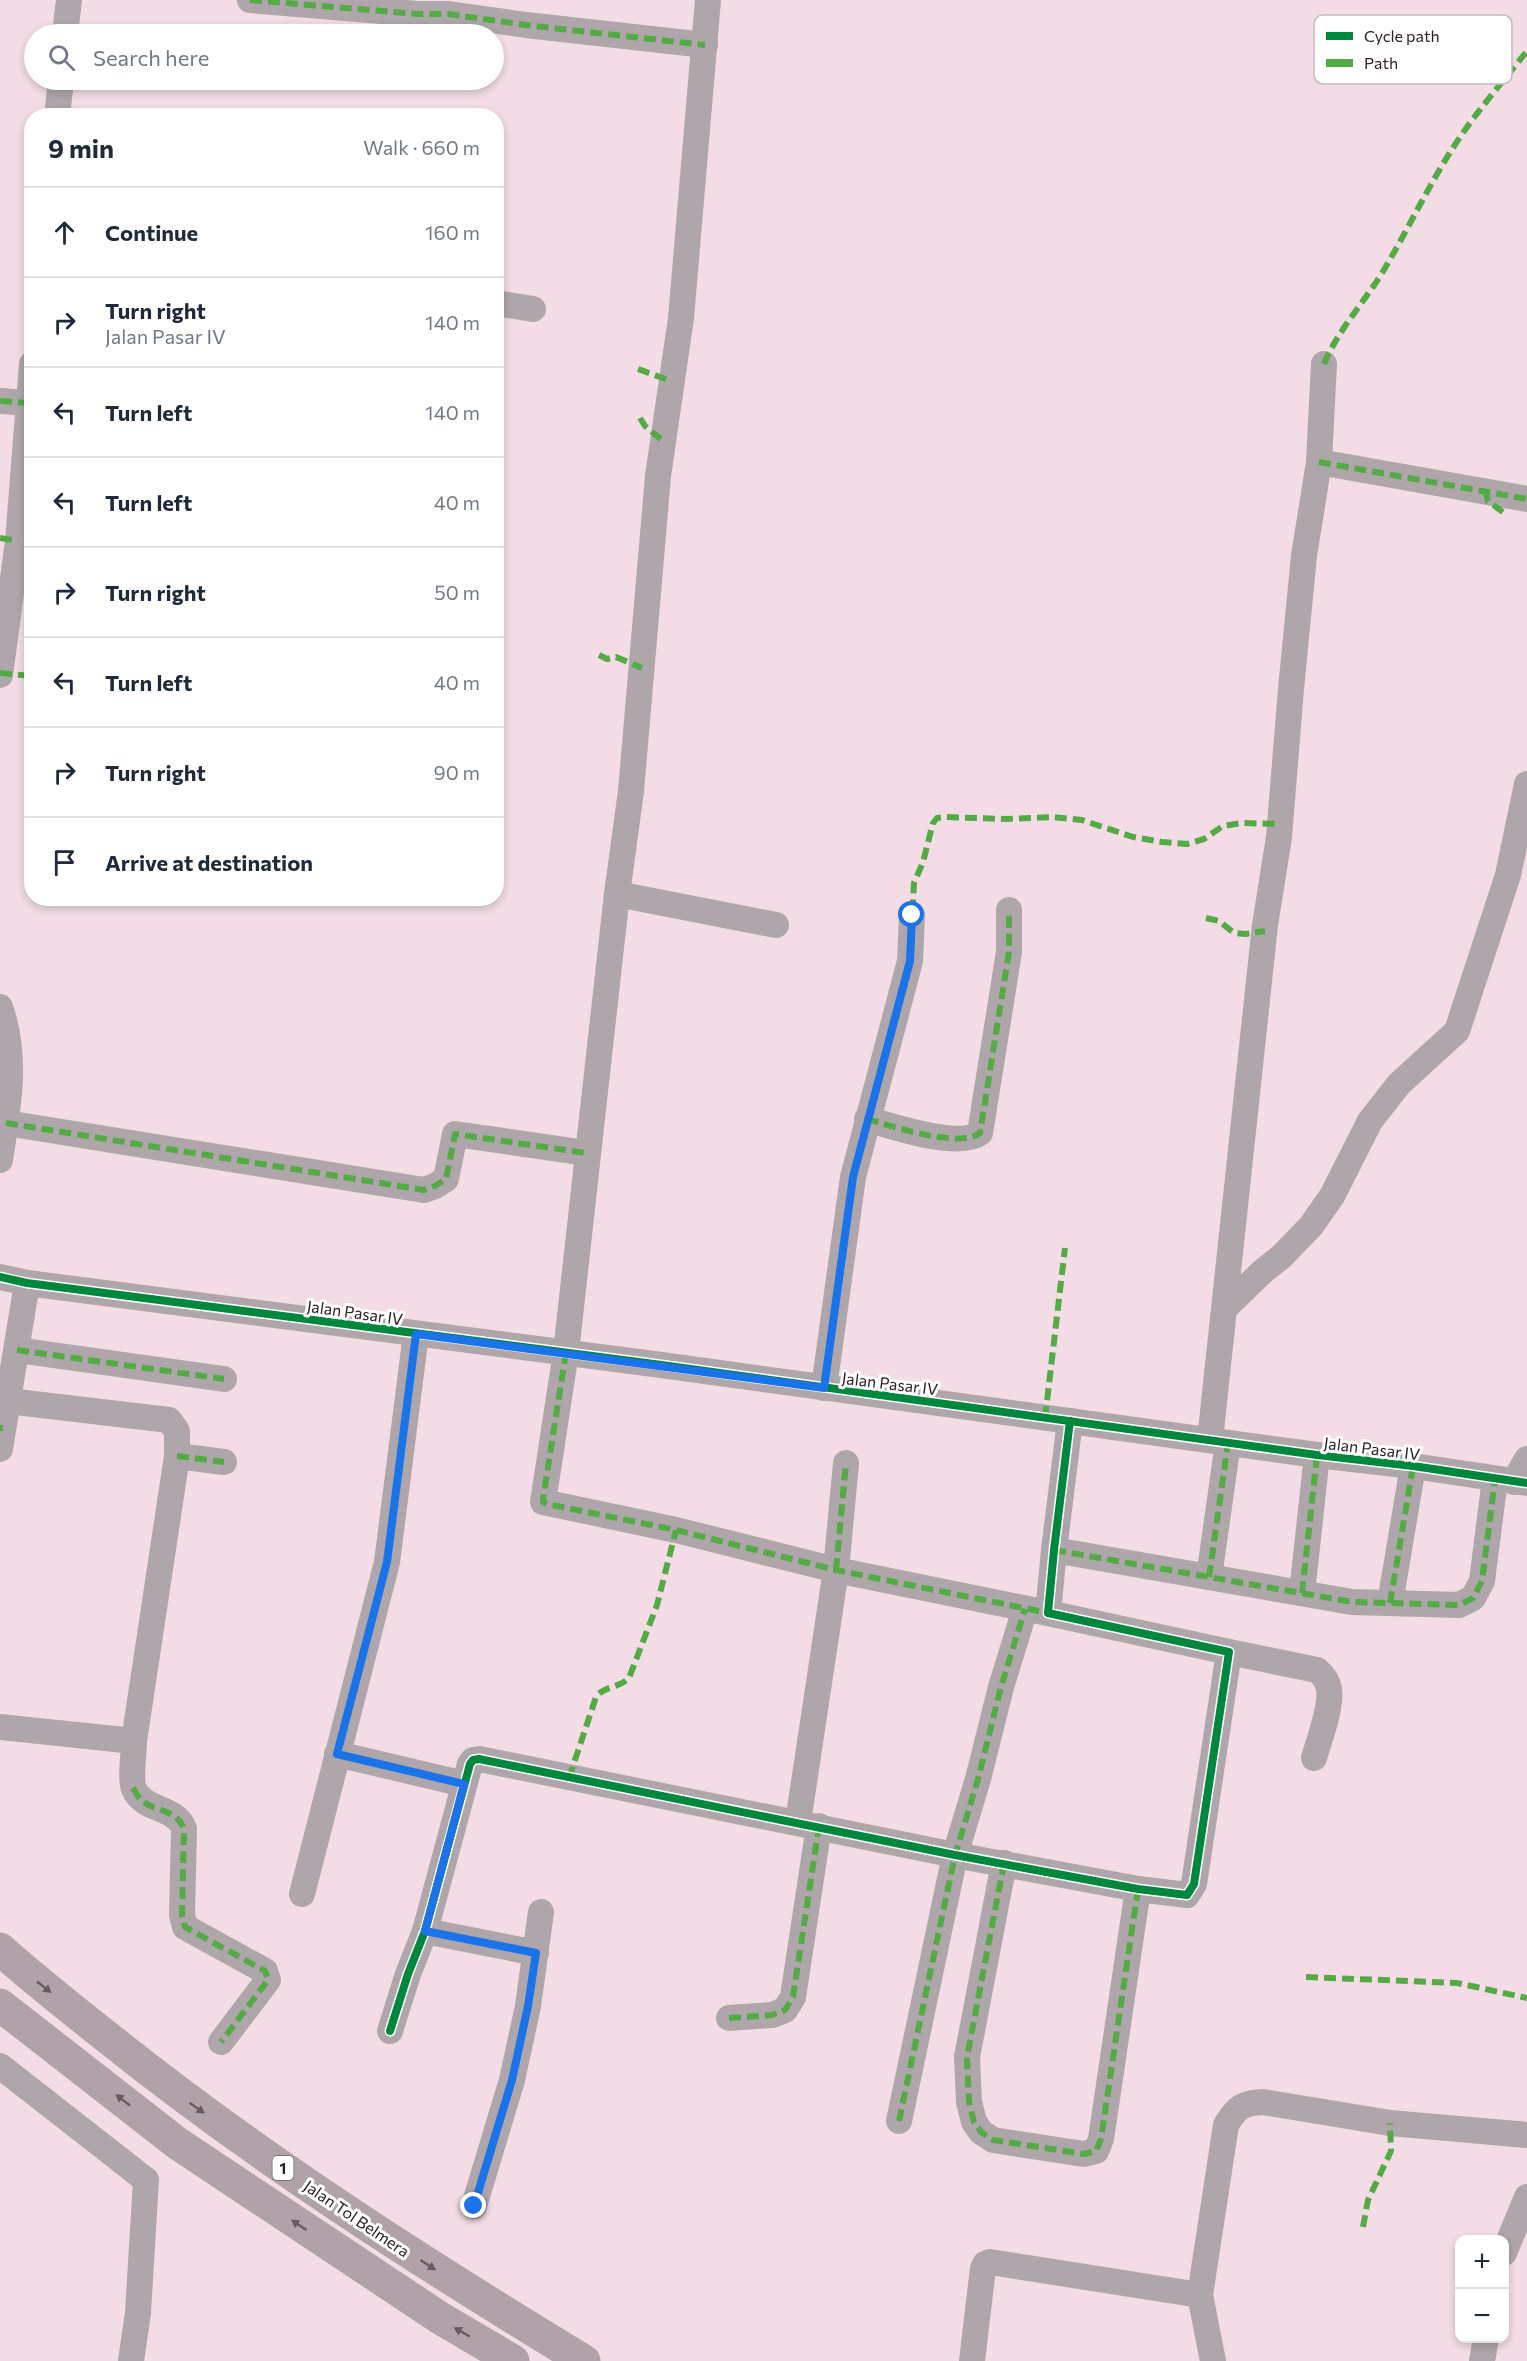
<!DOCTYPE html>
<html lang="en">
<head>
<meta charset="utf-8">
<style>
  body { margin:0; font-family:Commissioner,sans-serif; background:#f2f2f3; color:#1f2937 }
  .controls { position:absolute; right:18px; bottom:18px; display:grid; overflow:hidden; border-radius:12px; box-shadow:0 3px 9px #0003 }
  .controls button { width:54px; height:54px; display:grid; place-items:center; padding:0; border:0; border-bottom:2px solid #e0e1e3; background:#fff; color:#1f2937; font:30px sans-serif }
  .stop { position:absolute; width:18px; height:18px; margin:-14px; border:4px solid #1a73e8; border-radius:50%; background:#fff }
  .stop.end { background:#1a73e8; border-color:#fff; box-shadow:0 2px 6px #0008 }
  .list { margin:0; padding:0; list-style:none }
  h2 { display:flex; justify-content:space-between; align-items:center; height:78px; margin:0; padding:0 24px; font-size:26px }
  h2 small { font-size:20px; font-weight:400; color:#747a83 }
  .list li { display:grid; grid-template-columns:39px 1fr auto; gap:18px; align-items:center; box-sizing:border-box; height:90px; padding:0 24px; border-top:2px solid #e0e1e3 }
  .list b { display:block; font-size:22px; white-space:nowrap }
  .list p { margin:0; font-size:20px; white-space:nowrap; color:#747a83 }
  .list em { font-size:20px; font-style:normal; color:#747a83 }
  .icon { flex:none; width:33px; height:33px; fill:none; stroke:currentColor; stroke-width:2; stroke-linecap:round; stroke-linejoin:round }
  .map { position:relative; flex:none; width:1527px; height:2361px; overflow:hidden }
  .search { position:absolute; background:#fff; box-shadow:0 3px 9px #0003; left:24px; top:24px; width:480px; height:66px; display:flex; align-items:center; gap:15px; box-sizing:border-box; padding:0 21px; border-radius:33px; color:#747a83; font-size:22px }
  .panel { position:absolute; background:#fff; box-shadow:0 3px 9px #0003; left:24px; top:108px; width:480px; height:798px; border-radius:24px }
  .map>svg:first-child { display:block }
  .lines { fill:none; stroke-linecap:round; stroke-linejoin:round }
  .minor { stroke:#aea6aa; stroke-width:26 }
  .highway { stroke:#b1a2a9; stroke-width:33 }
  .quiet { stroke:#54aa44; stroke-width:6; stroke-dasharray:12 6; stroke-linecap:butt }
  .cycleway-casing { stroke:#fff; stroke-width:11 }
  .cycleway { stroke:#00873e; stroke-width:8 }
  .oneway { fill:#695a61 }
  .route { stroke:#1a73e8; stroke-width:8 }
  .labels { text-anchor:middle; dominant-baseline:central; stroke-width:6; stroke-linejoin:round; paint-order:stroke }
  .shield { fill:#fff; stroke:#6d6367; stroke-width:1.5 }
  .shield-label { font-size:15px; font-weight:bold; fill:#2e2026 }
  .street-label { font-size:16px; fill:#2e2026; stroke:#fff }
  .key { fill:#fff; stroke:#c0bcbe; stroke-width:1.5 }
  .key-label { font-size:16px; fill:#2e2026 }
</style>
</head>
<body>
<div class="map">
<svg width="1527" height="2361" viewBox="0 0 1527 2361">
  <rect width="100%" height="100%" fill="#f3dce5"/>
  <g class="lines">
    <g class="minor">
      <polyline points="250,0 418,14 448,14 526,25 705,45"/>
      <polyline points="708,0 681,318 658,476 631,791 617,894 776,925"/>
      <polyline points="65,34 69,0"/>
      <polyline points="57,116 61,80"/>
      <polyline points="496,303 533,309"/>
      <polyline points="0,401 28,403"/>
      <polyline points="1319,462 1527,499"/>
      <polyline points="0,675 18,541 32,364"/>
      <polyline points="617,894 566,1352 543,1502 676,1530 836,1570 1048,1613"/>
      <path d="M 0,1007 C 18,1058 8,1108 0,1160"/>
      <path d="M 867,1119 C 891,1126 959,1149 980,1133 L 1009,952 L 1009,910"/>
      <polyline points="6,1123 424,1190 435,1186 446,1179 455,1134 586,1153"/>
      <polyline points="0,1277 27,1283 654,1364 1317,1455 1413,1466 1527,1483"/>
      <polyline points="1224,1309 1262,1272 1281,1257 1311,1226 1332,1196 1370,1121 1399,1084 1457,1031 1508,875 1527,784"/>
      <polyline points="17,1350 224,1379"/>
      <polyline points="824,1388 853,1177 910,961 912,915"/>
      <path d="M 8,1401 L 169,1420 L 177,1431 L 177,1456 L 134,1741 C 134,1753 130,1780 134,1789 C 143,1811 176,1806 184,1829 L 182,1915 L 185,1927 L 265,1971 L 268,1980 L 221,2042"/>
      <polyline points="1210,1440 1265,925 1279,837 1291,689 1304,556 1319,462 1324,364"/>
      <polyline points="0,1449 27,1283"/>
      <polyline points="177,1456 224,1462"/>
      <polyline points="1514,1482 1527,1459"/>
      <polyline points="1054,1550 1352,1602 1459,1605 1473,1598 1482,1581 1495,1479"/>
      <polyline points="1209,1577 1228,1443"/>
      <polyline points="1302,1593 1317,1455"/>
      <polyline points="1390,1603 1413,1466"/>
      <path d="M 1229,1652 L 1317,1670 C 1323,1675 1328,1681 1329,1689 C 1332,1707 1319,1740 1314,1758"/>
      <polyline points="0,1727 134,1741"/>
      <polyline points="337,1754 464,1784"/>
      <polyline points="798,1822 836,1570 846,1463"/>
      <polyline points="1004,1863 967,2057 969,2102 974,2122 981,2132 993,2140 1084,2154 1096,2151 1101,2139 1138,1889"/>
      <polyline points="302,1894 387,1562 416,1334"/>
      <polyline points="425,1931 536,1953"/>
      <polyline points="729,2018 772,2015 785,2010 793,1997 819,1826"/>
      <polyline points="390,2031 408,1974 425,1931 470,1764 473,1760 479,1759 955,1855 1138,1889 1187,1895 1194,1884 1229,1652 1048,1613 1054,1550 1070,1421"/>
      <polyline points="0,2066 146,2180 138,2313 131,2361"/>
      <polyline points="899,2121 955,1855 978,1779 1001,1687 1025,1609"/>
      <polyline points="474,2206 512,2080 528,2006 541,1912"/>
      <polyline points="1504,2253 1527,2197"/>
      <polyline points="1200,2295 1213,2361"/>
      <path d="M 972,2361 L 983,2268 L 985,2264 L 990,2262 L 1200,2295 L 1226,2125 C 1237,2107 1242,2103 1263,2102 L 1390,2123 L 1527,2135"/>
      <polyline points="1482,2361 1486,2338"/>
    </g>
    <g class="highway">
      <path d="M 0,1949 C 36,1981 74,2011 112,2041 C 261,2160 421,2262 584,2361"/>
      <polyline points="0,2005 177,2143 440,2318 513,2361"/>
    </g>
    <g class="quiet">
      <polyline points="250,0 418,14 448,14 526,25 705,45"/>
      <path d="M 1324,364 C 1339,328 1365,302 1385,268 C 1414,219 1438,165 1473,119 C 1490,96 1509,74 1527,51"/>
      <polyline points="638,369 671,381"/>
      <polyline points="0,401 28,403"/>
      <polyline points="640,418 645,426 663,441"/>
      <polyline points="24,450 32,450"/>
      <polyline points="1319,462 1527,499"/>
      <polyline points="1485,490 1488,501 1504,513"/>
      <polyline points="0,538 18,541"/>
      <polyline points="599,655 607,659 616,657 642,668"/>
      <polyline points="0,673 32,676"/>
      <polyline points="1206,918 1219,921 1234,933 1245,934 1265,931"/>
      <path d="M 867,1119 C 891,1126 959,1149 980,1133 L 1009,952 L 1009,910"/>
      <polyline points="6,1123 424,1190 435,1186 446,1179 455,1134 586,1153"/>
      <polyline points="17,1350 224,1379"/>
      <polyline points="566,1352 543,1499 543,1502 547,1504 676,1530 836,1570 1048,1613"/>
      <polyline points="824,1388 853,1177 910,961 914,883 923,862 933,823 937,818 945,817 1005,819 1053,817 1082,820 1133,837 1162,842 1187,844 1204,839 1223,826 1242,823 1280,824"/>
      <polyline points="1045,1418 1065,1248"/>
      <polyline points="0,1428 3,1428"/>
      <polyline points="177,1456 224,1462"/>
      <polyline points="1054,1550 1352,1602 1459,1605 1473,1598 1482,1581 1495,1479"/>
      <polyline points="836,1570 846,1463"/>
      <polyline points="1209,1577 1228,1443"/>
      <polyline points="1302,1593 1317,1455"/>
      <polyline points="1390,1603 1413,1466"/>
      <polyline points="337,1754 464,1784"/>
      <path d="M 569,1778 L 596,1697 C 604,1686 619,1688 629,1678 L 657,1605 L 676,1530"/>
      <path d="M 133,1788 C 135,1791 138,1797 141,1800 C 155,1812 177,1809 184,1829 L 182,1915 L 185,1927 L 265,1971 L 268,1980 L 221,2042"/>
      <polyline points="1004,1863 967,2057 969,2102 974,2122 981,2132 993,2140 1084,2154 1096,2151 1101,2139 1138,1889"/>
      <polyline points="1306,1977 1457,1983 1527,1998"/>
      <polyline points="729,2018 772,2015 785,2010 793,1997 819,1826"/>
      <polyline points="899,2121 955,1855 978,1779 1001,1687 1025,1609"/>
      <polyline points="1363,2227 1368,2200 1391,2151 1390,2123"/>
    </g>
    <defs>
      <g id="cycleway">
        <polyline points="0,1277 27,1283 654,1364 1317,1455 1413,1466 1527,1483"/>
        <polyline points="390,2031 408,1974 425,1931 470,1764 473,1760 479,1759 955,1855 1138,1889 1187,1895 1194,1884 1229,1652 1048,1613 1054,1550 1070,1421"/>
      </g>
    </defs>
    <use href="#cycleway" class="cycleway-casing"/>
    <use href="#cycleway" class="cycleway"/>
  </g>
  <defs><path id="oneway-solid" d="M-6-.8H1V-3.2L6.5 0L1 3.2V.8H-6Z" transform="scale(1.5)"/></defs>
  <g class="oneway">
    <use href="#oneway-solid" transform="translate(44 1987) rotate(38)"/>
    <use href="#oneway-solid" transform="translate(123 2100) rotate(-142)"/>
    <use href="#oneway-solid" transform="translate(197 2108) rotate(35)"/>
    <use href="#oneway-solid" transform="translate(299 2225) rotate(-146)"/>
    <use href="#oneway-solid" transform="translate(428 2265) rotate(33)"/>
    <use href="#oneway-solid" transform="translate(462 2332) rotate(-150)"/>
  </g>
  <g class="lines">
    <polyline class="route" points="474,2206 512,2080 528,2006 536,1953 425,1931 464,1784 337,1754 387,1562 416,1334 824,1388 853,1177 910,961 912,915"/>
  </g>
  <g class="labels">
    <rect class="shield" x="272.5" y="2156" width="21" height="24" rx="4.5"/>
    <g class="shield-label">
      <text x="283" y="2168">1</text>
    </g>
    <g class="street-label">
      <text transform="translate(355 1312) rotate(8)">Jalan Pasar IV</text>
      <text transform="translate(890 1383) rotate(7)">Jalan Pasar IV</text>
      <text transform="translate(1372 1448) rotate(7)">Jalan Pasar IV</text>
      <text transform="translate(357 2218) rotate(34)">Jalan Tol Belmera</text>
    </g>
  </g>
  <rect x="1314" y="15" width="198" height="69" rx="9" class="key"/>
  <rect x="1326" y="32" width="27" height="8" fill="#00873e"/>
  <rect x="1326" y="59" width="27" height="8" fill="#54aa44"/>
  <g class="key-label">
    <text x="1364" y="42">Cycle path</text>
    <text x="1364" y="69">Path</text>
  </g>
</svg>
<div class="controls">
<button>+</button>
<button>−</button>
</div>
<div class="stop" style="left:912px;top:915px"></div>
<div class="stop end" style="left:474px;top:2206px"></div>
<div class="search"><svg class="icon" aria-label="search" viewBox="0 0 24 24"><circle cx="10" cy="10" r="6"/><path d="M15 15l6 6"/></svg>Search here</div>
<section class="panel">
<h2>9 min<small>Walk · 660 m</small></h2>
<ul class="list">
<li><svg class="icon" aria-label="ahead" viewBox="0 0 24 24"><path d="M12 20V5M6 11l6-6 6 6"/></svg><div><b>Continue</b></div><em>160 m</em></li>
<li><svg class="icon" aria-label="right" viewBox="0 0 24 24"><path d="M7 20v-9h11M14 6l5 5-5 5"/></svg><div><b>Turn right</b><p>Jalan Pasar IV</p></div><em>140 m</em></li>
<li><svg class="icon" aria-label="left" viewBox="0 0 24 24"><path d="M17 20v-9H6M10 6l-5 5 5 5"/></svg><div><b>Turn left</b></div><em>140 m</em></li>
<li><svg class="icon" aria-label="left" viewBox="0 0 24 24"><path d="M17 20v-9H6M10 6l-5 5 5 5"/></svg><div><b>Turn left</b></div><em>40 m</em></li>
<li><svg class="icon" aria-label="right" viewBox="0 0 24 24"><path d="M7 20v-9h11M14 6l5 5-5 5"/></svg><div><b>Turn right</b></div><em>50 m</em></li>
<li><svg class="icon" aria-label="left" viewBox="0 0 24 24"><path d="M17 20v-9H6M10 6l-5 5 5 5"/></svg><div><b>Turn left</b></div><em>40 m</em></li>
<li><svg class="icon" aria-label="right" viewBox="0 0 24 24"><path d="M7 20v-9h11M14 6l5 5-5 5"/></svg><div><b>Turn right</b></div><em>90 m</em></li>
<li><svg class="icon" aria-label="arrive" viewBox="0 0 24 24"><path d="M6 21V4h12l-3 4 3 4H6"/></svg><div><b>Arrive at destination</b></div></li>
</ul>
</section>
</div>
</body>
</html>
